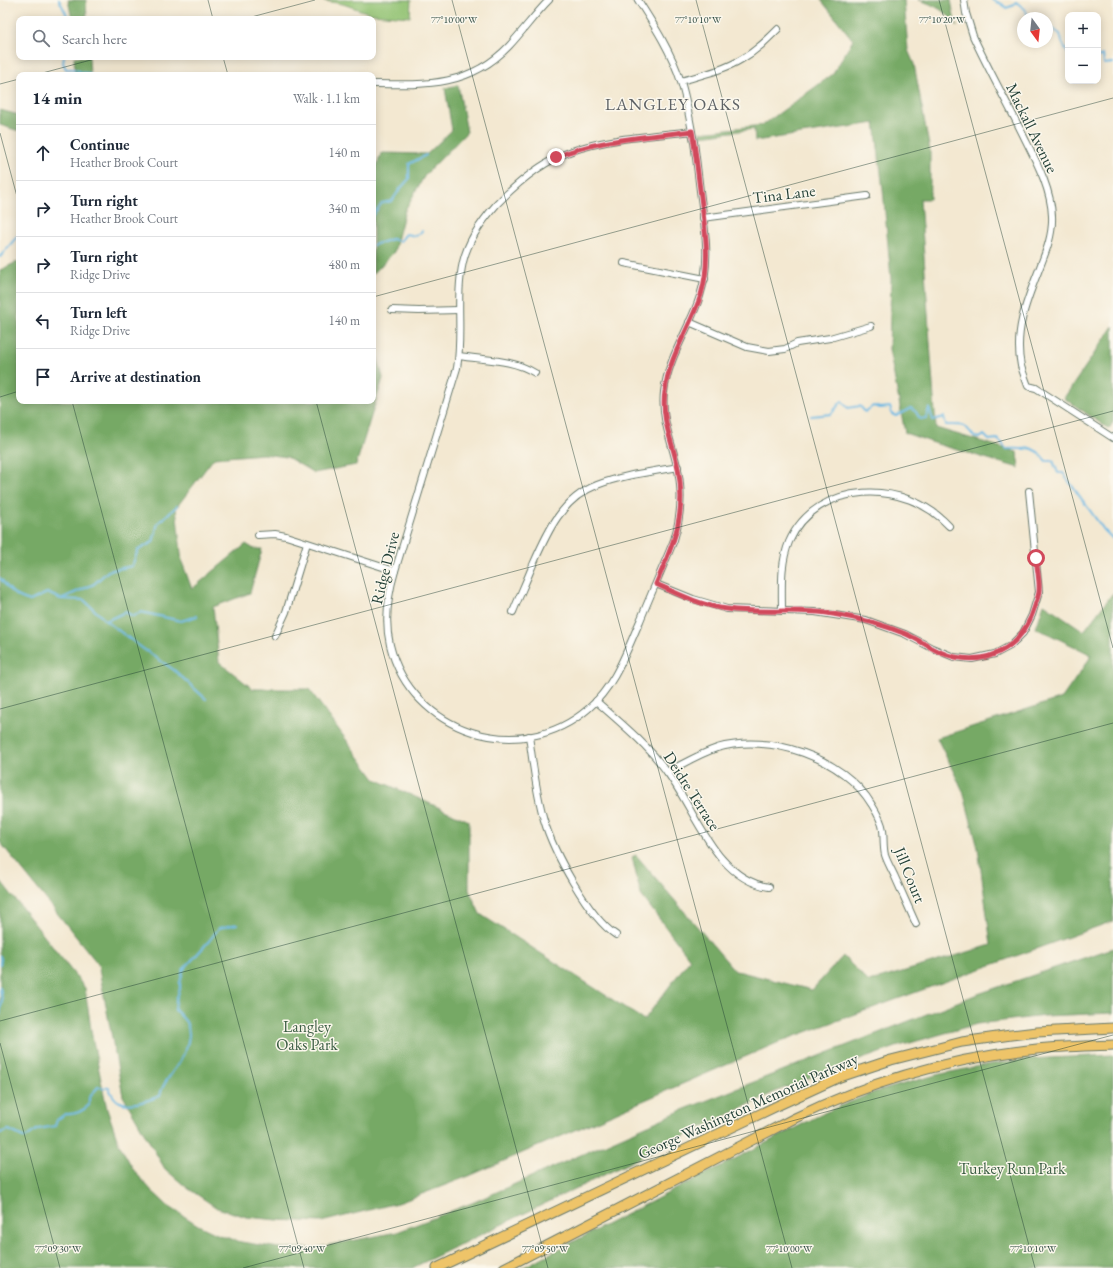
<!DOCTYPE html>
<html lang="en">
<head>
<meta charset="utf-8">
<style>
  body { margin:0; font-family:"EB Garamond",serif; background:#f6f6f7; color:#1f2937 }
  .controls { position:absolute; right:12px; top:12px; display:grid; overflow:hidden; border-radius:8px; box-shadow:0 2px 10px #0003 }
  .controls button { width:36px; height:36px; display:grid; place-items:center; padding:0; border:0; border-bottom:1px solid #e0e1e3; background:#fff; color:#1f2937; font:20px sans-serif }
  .compass { position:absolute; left:1017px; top:12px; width:36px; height:36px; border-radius:50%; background:#fff; box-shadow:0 2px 10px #0003; rotate:165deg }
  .stop { position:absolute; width:12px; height:12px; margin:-9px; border:3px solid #d1495b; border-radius:50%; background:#fff }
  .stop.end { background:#d1495b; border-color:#fff; box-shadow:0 1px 4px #0008 }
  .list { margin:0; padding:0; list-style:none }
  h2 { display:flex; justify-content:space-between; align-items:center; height:52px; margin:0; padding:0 16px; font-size:17px }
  h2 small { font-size:13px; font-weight:400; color:#747a83 }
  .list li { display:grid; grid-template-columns:26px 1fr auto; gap:12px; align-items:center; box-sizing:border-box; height:56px; padding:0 16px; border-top:1px solid #e0e1e3 }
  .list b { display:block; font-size:15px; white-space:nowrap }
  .list p { margin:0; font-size:13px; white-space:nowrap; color:#747a83 }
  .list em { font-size:13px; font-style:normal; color:#747a83 }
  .icon { flex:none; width:22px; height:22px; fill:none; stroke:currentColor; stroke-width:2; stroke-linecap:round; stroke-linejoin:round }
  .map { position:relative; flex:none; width:1113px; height:1268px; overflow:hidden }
  .search { position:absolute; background:#fff; box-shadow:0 2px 10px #0003; left:16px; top:16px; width:360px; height:44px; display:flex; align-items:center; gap:10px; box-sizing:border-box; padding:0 14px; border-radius:8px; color:#747a83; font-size:15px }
  .panel { position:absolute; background:#fff; box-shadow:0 2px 10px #0003; left:16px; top:72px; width:360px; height:332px; border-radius:8px }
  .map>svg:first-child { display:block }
  .green { fill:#93c373; stroke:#598054 }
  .forest { fill:#76a965; stroke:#4a734c }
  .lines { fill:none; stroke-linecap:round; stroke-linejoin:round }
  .stream { stroke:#6ab8e4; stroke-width:2 }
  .minor-casing { stroke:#69796b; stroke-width:8 }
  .highway-casing { stroke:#69796b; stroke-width:11 }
  .minor { stroke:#fff; stroke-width:6 }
  .highway { stroke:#eec469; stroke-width:9 }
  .route { stroke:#d1495b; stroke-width:5 }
  .ticks { fill:none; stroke:#1f3d34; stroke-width:1; stroke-opacity:0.45 }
  .labels { text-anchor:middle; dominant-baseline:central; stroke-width:3; stroke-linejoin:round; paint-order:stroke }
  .street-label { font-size:16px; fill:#1f3d34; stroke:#fbf7ec }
  .park-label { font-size:16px; fill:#3c5e44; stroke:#fbf7ec }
  .neighbourhood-label { font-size:17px; letter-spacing:1px; fill:#5f6366; stroke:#fbf7ec }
  .ticks-label { font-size:10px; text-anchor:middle; fill:#1f3d34; stroke:#fbf7ec; stroke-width:3; stroke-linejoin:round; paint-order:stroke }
</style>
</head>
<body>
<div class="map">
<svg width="1113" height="1268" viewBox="0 0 1113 1268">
  <rect width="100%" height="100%" fill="#fbf7ec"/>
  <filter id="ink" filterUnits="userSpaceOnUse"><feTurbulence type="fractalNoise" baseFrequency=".025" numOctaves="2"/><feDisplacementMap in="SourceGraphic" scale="8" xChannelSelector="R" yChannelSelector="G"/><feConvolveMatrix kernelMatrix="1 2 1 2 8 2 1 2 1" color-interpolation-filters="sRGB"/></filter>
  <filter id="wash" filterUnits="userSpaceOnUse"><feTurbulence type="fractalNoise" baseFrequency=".012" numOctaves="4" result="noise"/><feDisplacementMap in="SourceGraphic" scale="16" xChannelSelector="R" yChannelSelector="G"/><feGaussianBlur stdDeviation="0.9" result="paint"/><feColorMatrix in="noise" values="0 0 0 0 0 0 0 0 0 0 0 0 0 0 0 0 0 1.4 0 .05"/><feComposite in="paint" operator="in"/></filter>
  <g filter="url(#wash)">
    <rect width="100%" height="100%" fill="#f3e8d1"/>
    <polygon class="green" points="319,0 411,0 410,17 372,14 343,4"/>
    <g class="forest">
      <polygon points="68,0 86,0 87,19 72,19"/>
      <polygon points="821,0 904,0 908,50 914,64 930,151 930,199 920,199 936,428 1017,452 1019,468 937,444 905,433 889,349 891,279 883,190 875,123 755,141 754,129 701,136 701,132 763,125 833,74 853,40"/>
      <path d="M 919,0 L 951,0 L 954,17 L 957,27 C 948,12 935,5 919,0 Z"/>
      <polygon points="74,57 89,57 90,75 75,75"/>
      <polygon points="458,85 467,132 425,175 405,210 394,252 373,274 373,173 382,153 427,154 452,130 445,88"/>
      <polygon points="0,110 19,115 19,131 0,125"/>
      <polygon points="19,261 19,401 373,401 373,347 375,349 383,378 356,465 314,473 287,457 263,454 214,458 176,508 182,562 192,589 246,544 254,549 262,549 250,593 213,607 219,662 253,689 309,689 375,779 469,821 469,890 480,914 644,1020 690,959 641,895 632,857 636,855 735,971 741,972 812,990 843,956 869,982 991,945 978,848 963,791 937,738 1062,698 1092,655 1036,628 1044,604 1084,631 1113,593 1113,921 784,1040 469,1176 401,1202 321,1222 278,1220 247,1217 217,1208 186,1187 165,1169 123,1096 98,964 0,842 0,270"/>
      <polygon points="1113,326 1113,422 1109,429 1064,398"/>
      <polygon points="0,880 85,988 92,1036 107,1109 119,1144 135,1172 151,1190 168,1206 198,1225 219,1235 241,1242 279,1248 314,1248 397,1232 472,1203 680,1111 975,995 1113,948 1113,1013 1045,1016 977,1024 896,1047 829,1071 777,1091 412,1268 0,1268"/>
      <polygon points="1113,1055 1113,1268 522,1268 826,1112 875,1092 936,1075 985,1065 1027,1059"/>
    </g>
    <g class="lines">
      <g class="stream">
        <polyline points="59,0 69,19"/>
        <polyline points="992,0 1002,4 1006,8 1012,6 1016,2 1025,9 1029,18"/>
        <polyline points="1047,30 1053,29 1060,34 1062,42 1068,54"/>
        <polyline points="64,57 63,63 66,69 73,69 91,75"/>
        <polyline points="1098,57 1103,55 1104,64 1113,63"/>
        <polyline points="373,215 382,203 392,201 400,189 409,179 409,164 426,155"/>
        <polyline points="373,245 392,239 400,241 406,234 416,236 422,231"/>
        <polyline points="0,257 19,234"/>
        <path d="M 811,416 L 831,414 L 842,401 L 848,408 L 860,406 L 865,412 L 873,406 L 880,408 L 890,407 L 892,414 L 896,416 L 911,408 L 916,412 L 920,419 L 926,418 L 929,408 L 933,420 L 944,417 L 946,425 C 962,425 965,423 974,437 L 980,438 L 984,435 L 989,440 L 997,439 L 1002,443 L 1006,449 C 1014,448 1022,450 1030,448 L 1038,452 L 1046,461 L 1053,461 L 1058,473 L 1063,473 L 1104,530 L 1113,539"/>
        <path d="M 0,578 C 10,591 13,596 30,601 L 47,593 L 61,599 L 84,600 L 106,621 L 142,648 L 174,670 L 206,699"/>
        <polyline points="61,599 94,584 108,571 132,566 138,550 153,542 158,523 177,506"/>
        <polyline points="106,621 125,612 133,616 141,612 181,621 197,616"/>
        <polyline points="0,956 1,959 0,964"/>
        <polyline points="0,987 2,1000 0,1015"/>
        <path d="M 0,1133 L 9,1130 L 25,1138 L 38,1129 L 55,1126 L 57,1120 L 65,1114 C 75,1115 83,1111 89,1105 L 89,1098 L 98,1087 L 109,1088 C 111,1093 114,1100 120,1102 C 130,1107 150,1100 160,1096 C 162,1085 165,1084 171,1074 C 181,1061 195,1038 186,1022 C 183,1018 179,1014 175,1010 L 176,1000 L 180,989 L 180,983 L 183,970 L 209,941 L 219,928 L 237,924"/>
      </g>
    </g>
  </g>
  <g filter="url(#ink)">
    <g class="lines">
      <defs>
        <g id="minor">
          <path d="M 638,0 C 654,25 672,53 681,82 C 687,101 690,122 694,142 C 697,164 699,185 702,206 C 706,236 710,265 700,296 C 690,328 668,357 664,392 C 661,418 671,440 677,466 C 683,491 681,516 674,540 C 663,567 651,594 640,621 C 626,652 615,686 588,709 C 520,768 411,732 390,645 C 384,620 388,595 395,571 L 457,368 C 463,333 455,297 463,262 C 468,240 481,222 496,205 C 517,183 543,161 572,151 C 607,138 654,136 692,131"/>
          <path d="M 964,0 L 966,13 L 973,36 C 989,71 1008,104 1025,139 C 1037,163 1051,189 1052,216 C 1053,236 1045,254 1038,272 C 1026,302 1014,333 1021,366 C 1023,373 1026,380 1028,386 L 1036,388 L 1113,438"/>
          <path d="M 681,81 C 702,75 724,70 742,59 C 756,51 767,40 778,29"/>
          <path d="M 373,84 C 425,85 470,87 509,46 C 523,31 535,14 549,0"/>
          <polyline points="703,218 867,196"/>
          <polyline points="624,263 705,279"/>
          <polyline points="392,310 419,311 459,310"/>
          <polyline points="689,322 747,347 769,351 785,349 797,343 830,338 871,326"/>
          <path d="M 459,356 C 484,360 513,359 535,373"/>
          <polyline points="258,535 275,534 286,536 395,571"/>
          <polyline points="656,584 693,599 727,609 815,612 866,620 905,634 932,648 954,657 972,659 995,654 1010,646 1023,633 1032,615 1039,592 1029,491"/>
          <path d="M 782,611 C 782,588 780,564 789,542 C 817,479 906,479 949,526"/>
          <path d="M 513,612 C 519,597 526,582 532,567 C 547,533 561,499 597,485 C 622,475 651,472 678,467"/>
          <polyline points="275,636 286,612 307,543"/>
          <path d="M 596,701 C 621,723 648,745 667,772 C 696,811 715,879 769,887"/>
          <path d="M 529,736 C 533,764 536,793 544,820 C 553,851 589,918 616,935"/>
          <path d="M 667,772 C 683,764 699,754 717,748 C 769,733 844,757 872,805 C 877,813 882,822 883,830 C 884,838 883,847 885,855 C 887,862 892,870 895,877 C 902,893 909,908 916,924"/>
        </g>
        <g id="highway">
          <polyline points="437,1268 781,1104 840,1077 891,1060 962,1042 1011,1035 1037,1032 1113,1028"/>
          <path d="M 504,1268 L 795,1118 C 871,1081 952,1058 1037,1049 C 1062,1046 1088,1046 1113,1045"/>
        </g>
      </defs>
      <use href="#minor" class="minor-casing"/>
      <use href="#highway" class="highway-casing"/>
      <use href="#minor" class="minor"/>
      <use href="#highway" class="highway"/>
    </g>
  </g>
  <g class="lines" filter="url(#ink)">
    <path class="route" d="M 556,157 C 599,139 647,137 692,131 C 696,153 698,175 701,197 C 705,230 711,262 701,295 C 690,328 669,356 665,391 C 661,420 672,440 678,468 C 687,515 674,542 656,584 C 678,594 702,606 727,609 C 762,614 798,608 833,614 C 858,618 882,624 906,634 C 922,641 937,654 955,657 C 994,665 1024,643 1035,606 C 1036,601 1039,596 1039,591 C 1040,581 1037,569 1036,558"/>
  </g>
  <path class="ticks" d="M 208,0 L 213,19M 452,0 L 792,1268M 696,0 L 1035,1268M 939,0 L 1113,648M 244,19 L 315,0M 223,57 L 228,75M 35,75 L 102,57M 0,84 L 19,79M 0,133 L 19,204M 373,297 L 1113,98M 0,397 L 19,391M 72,401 L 304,1268M 316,401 L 548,1268M 0,709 L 1113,411M 0,1021 L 1113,723M 0,1043 L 60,1268M 243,1268 L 1113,1035"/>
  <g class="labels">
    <g class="street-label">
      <text transform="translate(1032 128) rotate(64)">Mackall Avenue</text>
      <text transform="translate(784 194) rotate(-7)">Tina Lane</text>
      <text transform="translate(385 568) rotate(-76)">Ridge Drive</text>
      <text transform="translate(692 791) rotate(57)">Deidre Terrace</text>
      <text transform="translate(910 875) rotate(68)">Jill Court</text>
      <text transform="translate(748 1106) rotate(-24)">George Washington Memorial Parkway</text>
    </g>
    <g class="park-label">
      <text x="307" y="1026">Langley<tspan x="307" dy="18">Oaks Park</tspan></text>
      <text x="1012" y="1168">Turkey Run Park</text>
    </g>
    <g class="neighbourhood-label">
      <text x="673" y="104">LANGLEY OAKS</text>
    </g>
  </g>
  <g class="ticks-label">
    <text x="454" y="23">77°10'00"W</text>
    <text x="698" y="23">77°10'10"W</text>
    <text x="942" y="23">77°10'20"W</text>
    <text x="58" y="1252">77°09'30"W</text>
    <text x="302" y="1252">77°09'40"W</text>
    <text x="545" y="1252">77°09'50"W</text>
    <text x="789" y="1252">77°10'00"W</text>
    <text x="1033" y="1252">77°10'10"W</text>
  </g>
</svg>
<div class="controls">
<button>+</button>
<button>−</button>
</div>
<svg class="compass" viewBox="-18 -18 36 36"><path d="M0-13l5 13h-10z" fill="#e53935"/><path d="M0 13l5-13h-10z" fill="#747a83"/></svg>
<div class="stop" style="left:1036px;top:558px"></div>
<div class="stop end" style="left:556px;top:157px"></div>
<div class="search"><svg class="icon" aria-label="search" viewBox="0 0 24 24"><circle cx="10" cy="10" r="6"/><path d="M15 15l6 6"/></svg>Search here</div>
<section class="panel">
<h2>14 min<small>Walk · 1.1 km</small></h2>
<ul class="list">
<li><svg class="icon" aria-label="ahead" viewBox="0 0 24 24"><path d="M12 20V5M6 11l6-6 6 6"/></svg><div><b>Continue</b><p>Heather Brook Court</p></div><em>140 m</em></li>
<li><svg class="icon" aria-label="right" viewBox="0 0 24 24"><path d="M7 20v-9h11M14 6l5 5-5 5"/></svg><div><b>Turn right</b><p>Heather Brook Court</p></div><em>340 m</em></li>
<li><svg class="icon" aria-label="right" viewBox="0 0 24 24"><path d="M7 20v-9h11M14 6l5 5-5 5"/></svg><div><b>Turn right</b><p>Ridge Drive</p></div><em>480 m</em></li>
<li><svg class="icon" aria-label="left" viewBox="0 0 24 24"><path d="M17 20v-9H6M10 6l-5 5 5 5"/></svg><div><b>Turn left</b><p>Ridge Drive</p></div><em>140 m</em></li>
<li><svg class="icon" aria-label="arrive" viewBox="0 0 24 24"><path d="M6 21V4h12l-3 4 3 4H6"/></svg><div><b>Arrive at destination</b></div></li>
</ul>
</section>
</div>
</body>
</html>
